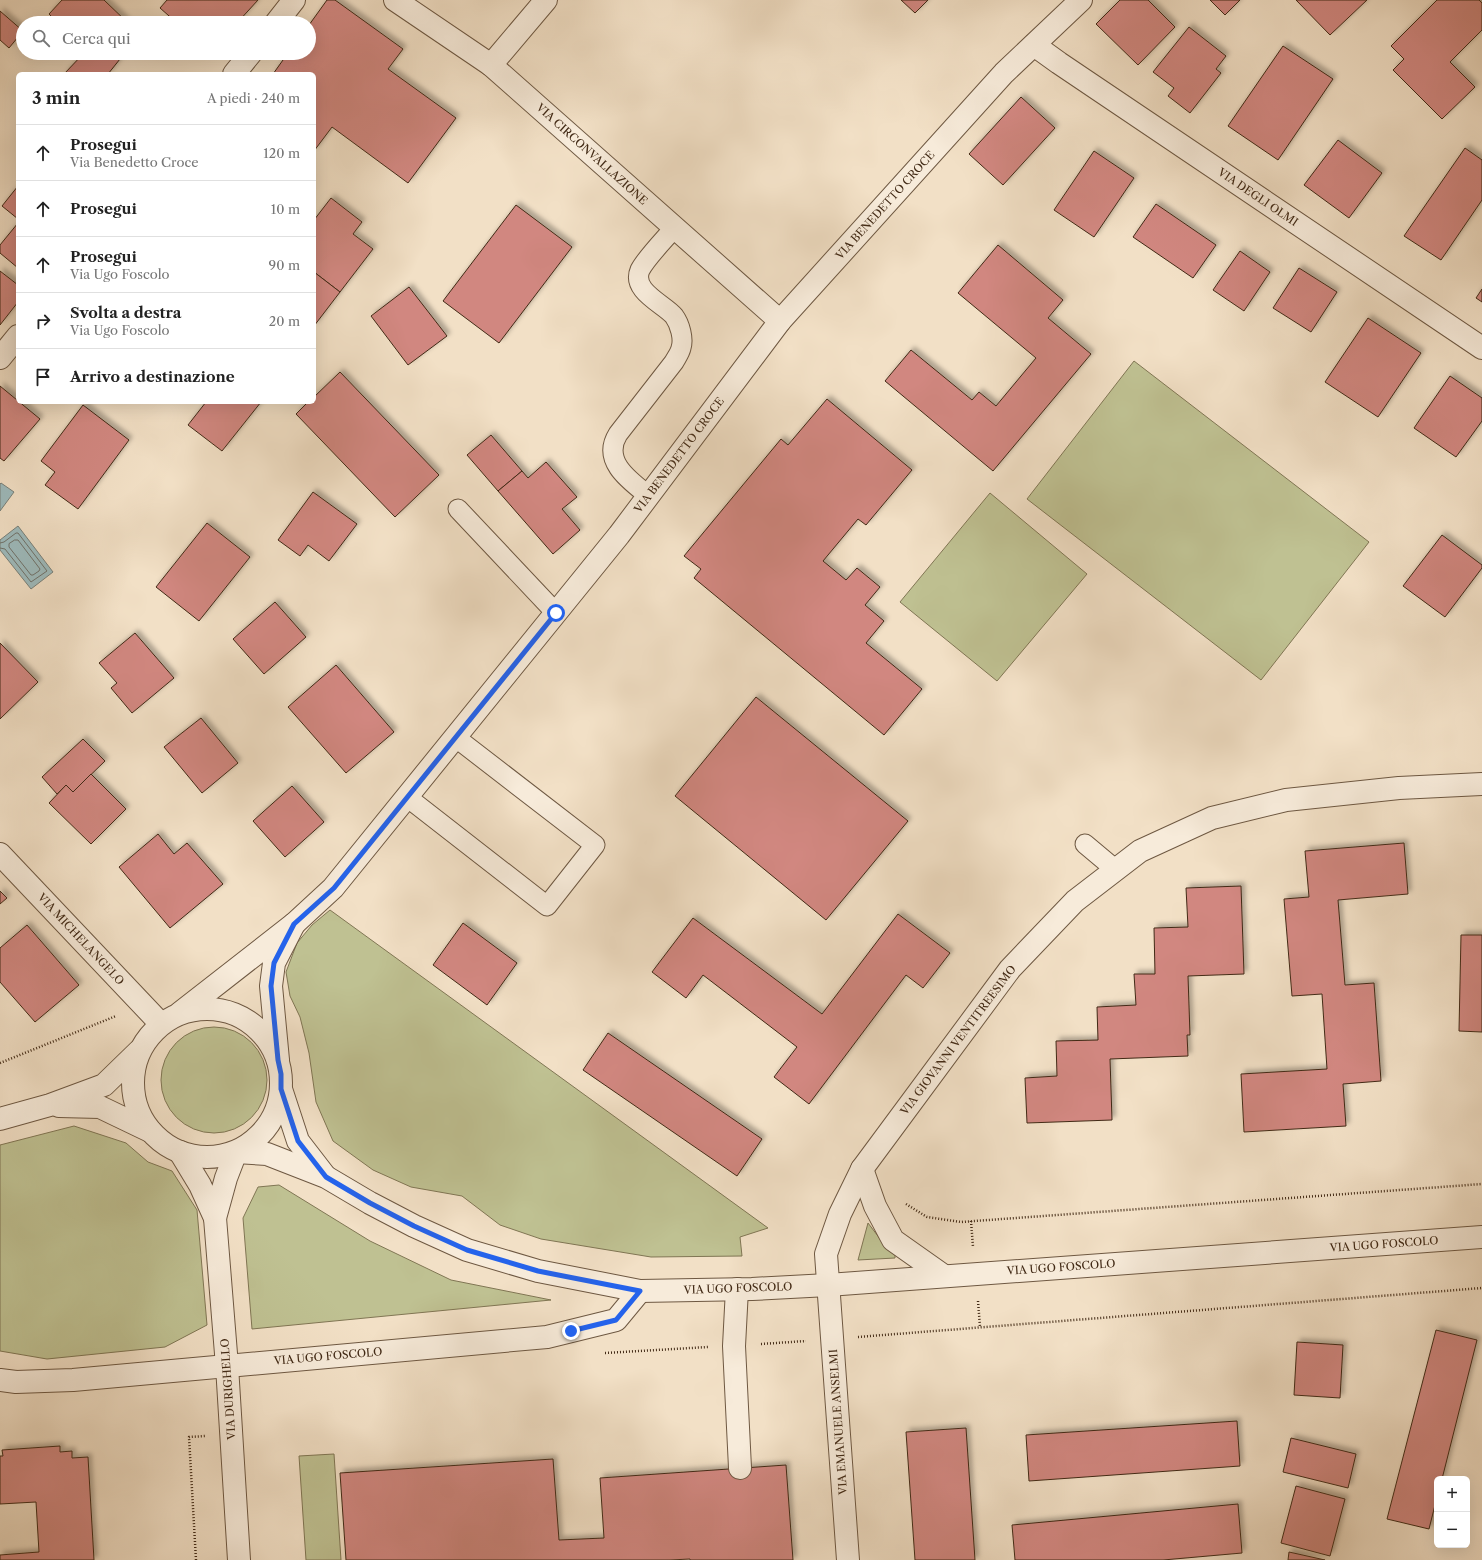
<!DOCTYPE html>
<html lang="it">
<head>
<meta charset="utf-8">
<style>
  body { margin:0; font-family:"Libre Caslon Text",serif; background:#f2f2f2; color:#222 }
  .controls { position:absolute; right:12px; bottom:12px; display:grid; overflow:hidden; border-radius:6px; box-shadow:0 4px 16px #0002 }
  .controls button { width:36px; height:36px; display:grid; place-items:center; padding:0; border:0; border-bottom:1px solid #e0e0e0; background:#fff; color:#222; font:20px sans-serif }
  .stop { position:absolute; width:12px; height:12px; margin:-9px; border:3px solid #2563eb; border-radius:50%; background:#fff }
  .stop.end { background:#2563eb; border-color:#fff; box-shadow:0 1px 4px #0008 }
  .list { margin:0; padding:0; list-style:none }
  h2 { display:flex; justify-content:space-between; align-items:center; height:52px; margin:0; padding:0 16px; font-size:17px }
  h2 small { font-size:13px; font-weight:400; color:#767676 }
  .list li { display:grid; grid-template-columns:26px 1fr auto; gap:12px; align-items:center; box-sizing:border-box; height:56px; padding:0 16px; border-top:1px solid #e0e0e0 }
  .list b { display:block; font-size:15px; white-space:nowrap }
  .list p { margin:0; font-size:13px; white-space:nowrap; color:#767676 }
  .list em { font-size:13px; font-style:normal; color:#767676 }
  .icon { flex:none; width:22px; height:22px; fill:none; stroke:currentColor; stroke-width:2; stroke-linecap:round; stroke-linejoin:round }
  .map { position:relative; flex:none; width:1482px; height:1560px; overflow:hidden }
  .search { position:absolute; background:#fff; box-shadow:0 4px 16px #0002; left:16px; top:16px; width:300px; height:44px; display:flex; align-items:center; gap:10px; box-sizing:border-box; padding:0 14px; border-radius:22px; color:#767676; font-size:15px }
  .panel { position:absolute; background:#fff; box-shadow:0 4px 16px #0002; left:16px; top:72px; width:300px; height:332px; border-radius:6px }
  .map>svg:first-child { display:block }
  .green { fill:#bfc192; stroke:#807654 }
  .water { fill:#9ebbbd; stroke:#79817a }
  .lines { fill:none; stroke-linecap:round; stroke-linejoin:round }
  .shore { stroke:#70726a; stroke-width:1 }
  .building { fill:#d18780; stroke:#422a16; filter:url(#shadow) }
  .service-casing { stroke:#6e5842; stroke-width:21 }
  .minor-casing { stroke:#6e5842; stroke-width:24 }
  .tertiary-casing { stroke:#6e5842; stroke-width:24 }
  .path { stroke:#422a16; stroke-width:2.5; stroke-dasharray:1 2; stroke-linecap:butt }
  .service { stroke:#f7ebda; stroke-width:19 }
  .minor { stroke:#f7ebda; stroke-width:22 }
  .tertiary { stroke:#f7ebda; stroke-width:22 }
  .route { stroke:#2563eb; stroke-width:5 }
  .labels { text-anchor:middle; dominant-baseline:central; stroke-width:3.5; stroke-linejoin:round; paint-order:stroke }
  .street-label { font-size:11px; fill:#422a16; stroke:#f7ebda }
</style>
</head>
<body>
<div class="map">
<svg width="1482" height="1560" viewBox="0 0 1482 1560">
  <defs>
    <filter id="shadow"><feDropShadow dx="3.5" dy="-3.5" stdDeviation="2" flood-color="#0004"/></filter>
  </defs>
  <rect width="100%" height="100%" fill="#f2e0c6"/>
  <filter id="stains"><feTurbulence type="fractalNoise" baseFrequency=".005" numOctaves="4"/><feColorMatrix values="0 0 0 0 .2 0 0 0 0 .09 0 0 0 0 .02 0 0 0 .5 -.17"/></filter>
  <radialGradient id="worn" r=".72"><stop offset=".6" stop-color="#630" stop-opacity="0"/><stop offset="1" stop-color="#630" stop-opacity=".3"/></radialGradient>
  <g class="green">
    <polygon points="1134,361 1369,542 1261,680 1027,499"/>
    <polygon points="990,493 1087,574 997,681 900,602"/>
    <polygon points="330,910 768,1228 740,1237 742,1256 651,1257 541,1239 500,1225 462,1196 411,1187 373,1170 333,1141 316,1102 309,1053 300,1017 290,996 286,972 297,943 312,925"/>
    <circle cx="214" cy="1080" r="53"/>
    <polygon points="74,1126 126,1143 148,1162 172,1171 197,1210 207,1325 165,1347 47,1359 0,1351 0,1145"/>
    <polygon points="279,1185 370,1241 451,1280 551,1300 252,1329 243,1218 258,1187"/>
    <polygon points="868,1223 884,1244 895,1255 895,1258 858,1260"/>
    <polygon points="334,1454 341,1560 306,1560 299,1456"/>
  </g>
  <g class="water">
    <polygon points="1,483 14,492 0,511 0,484"/>
    <polygon points="18,526 53,572 31,589 0,550 0,540"/>
  </g>
  <g class="lines">
    <g class="shore">
      <polygon points="15,540 18,540 40,569 39,571 33,575 31,575 9,547 9,544"/>
      <polyline points="0,543 4,542 16,533 18,533 47,571 31,582 5,549 0,548"/>
    </g>
  </g>
  <g class="building">
    <polygon points="62,0 104,0 128,23 58,23 49,14"/>
    <polygon points="167,0 258,0 237,23 177,23 160,8"/>
    <polygon points="327,0 335,0 403,49 388,69 456,118 408,183 332,127 314,151 314,74 273,74 288,53 309,53 309,25"/>
    <polygon points="901,0 928,0 915,13"/>
    <polygon points="1120,0 1148,0 1175,27 1138,65 1096,24"/>
    <polygon points="1210,0 1240,0 1225,15"/>
    <polygon points="1296,0 1367,0 1330,35"/>
    <polygon points="1437,0 1479,0 1482,3 1482,30 1450,62 1475,87 1442,119 1393,70 1404,59 1391,46"/>
    <polygon points="0,11 23,31 9,48 0,40"/>
    <polygon points="1189,27 1226,56 1216,69 1221,73 1190,113 1168,96 1174,88 1153,72"/>
    <polygon points="1283,46 1333,79 1278,160 1228,126"/>
    <polygon points="84,53 123,53 124,54 108,74 64,74"/>
    <polygon points="1021,97 1055,128 1003,185 969,154"/>
    <polygon points="1338,140 1382,173 1349,218 1304,185"/>
    <polygon points="1465,148 1482,160 1482,200 1441,260 1404,236"/>
    <polygon points="1094,151 1134,178 1094,237 1054,210"/>
    <polygon points="18,186 18,219 2,206"/>
    <polygon points="331,198 362,222 353,234 373,249 340,292 314,272 314,220"/>
    <polygon points="1156,204 1216,245 1193,278 1133,237"/>
    <polygon points="516,205 572,247 499,343 443,301"/>
    <polygon points="18,223 18,268 0,253 0,245"/>
    <polygon points="998,245 1063,300 1048,318 1091,354 993,471 885,381 911,350 972,400 979,392 996,406 1036,358 958,293"/>
    <polygon points="1240,251 1270,272 1244,311 1213,290"/>
    <polygon points="1299,268 1337,292 1311,332 1273,308"/>
    <polygon points="0,271 18,285 18,302 0,325"/>
    <polygon points="314,272 340,292 314,326"/>
    <polygon points="409,287 447,336 408,365 371,316"/>
    <polygon points="1482,289 1482,302 1476,298"/>
    <polygon points="1368,318 1421,353 1378,417 1325,382"/>
    <polygon points="340,372 439,475 395,517 296,414 308,402 314,402 314,397"/>
    <polygon points="1450,376 1482,398 1482,421 1456,457 1414,428"/>
    <polygon points="0,386 40,419 4,461 0,458"/>
    <polygon points="827,399 912,470 866,525 858,519 823,561 846,580 857,568 880,587 865,605 884,621 866,643 922,689 884,735 694,578 701,569 684,556 781,439 788,445"/>
    <polygon points="206,402 261,402 222,451 188,425"/>
    <polygon points="83,405 129,440 78,509 45,485 55,472 41,461"/>
    <polygon points="491,435 522,471 498,491 467,455"/>
    <polygon points="546,462 577,497 562,509 580,530 553,554 498,491 522,471 528,478"/>
    <polygon points="313,492 357,524 329,561 308,545 300,556 278,540"/>
    <polygon points="207,523 250,557 199,621 156,587"/>
    <polygon points="1442,535 1482,565 1482,568 1445,617 1403,586"/>
    <polygon points="275,602 306,637 264,674 233,639"/>
    <polygon points="135,633 174,678 132,713 111,688 117,683 99,663"/>
    <polygon points="0,643 38,682 0,719"/>
    <polygon points="336,665 394,732 346,773 288,707"/>
    <polygon points="756,697 908,821 826,920 675,796"/>
    <polygon points="201,718 238,763 202,793 164,747"/>
    <polygon points="83,739 105,761 73,792 66,785 57,794 42,777"/>
    <polygon points="91,774 126,809 91,844 49,803 66,785 73,792"/>
    <polygon points="292,786 324,822 285,857 253,821"/>
    <polygon points="158,834 174,854 187,843 223,884 170,928 119,867"/>
    <polygon points="1404,843 1408,894 1338,900 1345,985 1374,983 1381,1081 1343,1084 1346,1126 1244,1132 1241,1074 1327,1069 1322,994 1292,996 1284,899 1309,897 1305,851"/>
    <polygon points="1241,886 1244,974 1188,976 1190,1035 1187,1035 1188,1056 1110,1059 1112,1120 1027,1123 1025,1078 1057,1076 1056,1041 1098,1040 1097,1007 1136,1005 1134,974 1155,974 1154,928 1188,927 1186,888"/>
    <polygon points="0,891 7,898 0,904"/>
    <polygon points="898,914 950,953 923,988 906,975 809,1104 774,1077 797,1047 703,975 686,998 652,972 693,918 822,1014"/>
    <polygon points="463,923 517,963 487,1005 433,965"/>
    <polygon points="27,925 79,985 35,1022 0,982 0,948"/>
    <polygon points="1461,935 1482,935 1482,1032 1459,1031"/>
    <polygon points="608,1033 762,1139 737,1176 583,1070"/>
    <polygon points="1436,1330 1477,1340 1442,1479 1437,1479 1437,1497 1429,1529 1387,1519"/>
    <polygon points="1297,1342 1343,1345 1340,1398 1294,1395"/>
    <polygon points="1237,1421 1240,1466 1029,1481 1026,1435"/>
    <polygon points="966,1428 975,1560 915,1560 906,1432"/>
    <polygon points="1291,1438 1356,1454 1348,1488 1283,1472"/>
    <polygon points="60,1446 60,1452 72,1451 72,1458 88,1457 94,1560 0,1560 0,1555 39,1552 36,1502 0,1504 0,1456 3,1456 2,1450"/>
    <polygon points="553,1459 559,1540 604,1538 600,1478 786,1465 793,1560 690,1560 690,1559 670,1560 346,1560 340,1473"/>
    <polygon points="1296,1486 1345,1499 1330,1556 1281,1543"/>
    <polygon points="1238,1504 1242,1553 1163,1560 1015,1560 1012,1525"/>
    <polygon points="1289,1552 1325,1560 1288,1560"/>
  </g>
  <g class="lines">
    <defs>
      <g id="service">
        <path d="M 649,496 C 630,481 601,461 618,434 L 674,362 C 676,358 680,353 681,348 C 684,339 680,324 674,316 C 664,304 631,291 640,270 C 646,258 665,239 675,227"/>
        <polyline points="458,509 556,613"/>
        <polyline points="407,797 547,906 595,845 455,737"/>
        <polyline points="1085,844 1116,870"/>
      </g>
      <g id="minor">
        <polyline points="395,0 491,65 780,321"/>
        <polyline points="276,23 294,0"/>
        <polyline points="1034,45 1059,63 1482,348"/>
        <polyline points="491,65 546,0"/>
        <polyline points="234,74 251,53"/>
        <polyline points="0,358 18,336"/>
        <polyline points="294,924 333,888 619,535 780,321 1004,73 1081,0"/>
        <polyline points="180,1013 294,924 274,963 271,986 278,1060"/>
        <polyline points="180,1152 200,1185 215,1218 226,1178 236,1152"/>
        <polyline points="862,1169 875,1206 893,1240 944,1276"/>
        <polyline points="215,1218 227,1366 239,1560"/>
        <polyline points="737,1289 734,1346 740,1468"/>
        <polyline points="0,1380 16,1382 73,1380 547,1337 616,1320 640,1291"/>
        <polyline points="848,1560 826,1254 840,1214 862,1169 1010,969 1075,901 1140,851 1212,818 1286,800 1399,788 1482,784"/>
      </g>
      <g id="tertiary">
        <polyline points="0,854 161,1024"/>
        <circle cx="207" cy="1083" r="74"/>
        <polyline points="281,1089 298,1141 325,1176"/>
        <polyline points="59,1106 100,1107 150,1131"/>
        <polyline points="0,1119 50,1105 104,1085 139,1051"/>
        <polyline points="236,1152 267,1154 326,1177 370,1203 414,1226 467,1250 538,1271 640,1291 752,1289 828,1285 1482,1237"/>
      </g>
    </defs>
    <use href="#service" class="service-casing"/>
    <use href="#minor" class="minor-casing"/>
    <use href="#tertiary" class="tertiary-casing"/>
    <g class="path">
      <polyline points="0,1063 116,1016"/>
      <polyline points="906,1204 927,1217 961,1222 1482,1184"/>
      <polyline points="971,1221 973,1247"/>
      <polyline points="978,1301 980,1327"/>
      <polyline points="858,1337 1482,1288"/>
      <polyline points="761,1344 806,1341"/>
      <polyline points="605,1353 708,1347"/>
      <polyline points="196,1560 189,1437 205,1436"/>
    </g>
    <use href="#service" class="service"/>
    <use href="#minor" class="minor"/>
    <use href="#tertiary" class="tertiary"/>
  </g>
  <g class="lines">
    <polyline class="route" points="556,613 334,888 294,924 274,963 271,986 278,1060 281,1074 281,1089 298,1141 326,1177 370,1203 414,1226 467,1250 538,1271 640,1291 616,1320 571,1331"/>
  </g>
  <g class="labels">
    <g class="street-label">
      <text transform="translate(592 154) rotate(42)">VIA CIRCONVALLAZIONE</text>
      <text transform="translate(1258 197) rotate(34)">VIA DEGLI OLMI</text>
      <text transform="translate(885 205) rotate(-48)">VIA BENEDETTO CROCE</text>
      <text transform="translate(679 455) rotate(-53)">VIA BENEDETTO CROCE</text>
      <text transform="translate(81 939) rotate(47)">VIA MICHELANGELO</text>
      <text transform="translate(958 1040) rotate(-53)">VIA GIOVANNI VENTITREESIMO</text>
      <text transform="translate(1384 1244) rotate(-4)">VIA UGO FOSCOLO</text>
      <text transform="translate(1061 1267) rotate(-4)">VIA UGO FOSCOLO</text>
      <text transform="translate(738 1288) rotate(-2)">VIA UGO FOSCOLO</text>
      <text transform="translate(328 1356) rotate(-5)">VIA UGO FOSCOLO</text>
      <text transform="translate(228 1389) rotate(-94)">VIA DURIGHELLO</text>
      <text transform="translate(838 1422) rotate(-94)">VIA EMANUELE ANSELMI</text>
    </g>
  </g>
  <rect width="100%" height="100%" filter="url(#stains)"/>
  <rect width="100%" height="100%" fill="url(#worn)"/>
</svg>
<div class="controls">
<button>+</button>
<button>−</button>
</div>
<div class="stop" style="left:556px;top:613px"></div>
<div class="stop end" style="left:571px;top:1331px"></div>
<div class="search"><svg class="icon" aria-label="search" viewBox="0 0 24 24"><circle cx="10" cy="10" r="6"/><path d="M15 15l6 6"/></svg>Cerca qui</div>
<section class="panel">
<h2>3 min<small>A piedi · 240 m</small></h2>
<ul class="list">
<li><svg class="icon" aria-label="ahead" viewBox="0 0 24 24"><path d="M12 20V5M6 11l6-6 6 6"/></svg><div><b>Prosegui</b><p>Via Benedetto Croce</p></div><em>120 m</em></li>
<li><svg class="icon" aria-label="ahead" viewBox="0 0 24 24"><path d="M12 20V5M6 11l6-6 6 6"/></svg><div><b>Prosegui</b></div><em>10 m</em></li>
<li><svg class="icon" aria-label="ahead" viewBox="0 0 24 24"><path d="M12 20V5M6 11l6-6 6 6"/></svg><div><b>Prosegui</b><p>Via Ugo Foscolo</p></div><em>90 m</em></li>
<li><svg class="icon" aria-label="right" viewBox="0 0 24 24"><path d="M7 20v-9h11M14 6l5 5-5 5"/></svg><div><b>Svolta a destra</b><p>Via Ugo Foscolo</p></div><em>20 m</em></li>
<li><svg class="icon" aria-label="arrive" viewBox="0 0 24 24"><path d="M6 21V4h12l-3 4 3 4H6"/></svg><div><b>Arrivo a destinazione</b></div></li>
</ul>
</section>
</div>
</body>
</html>
